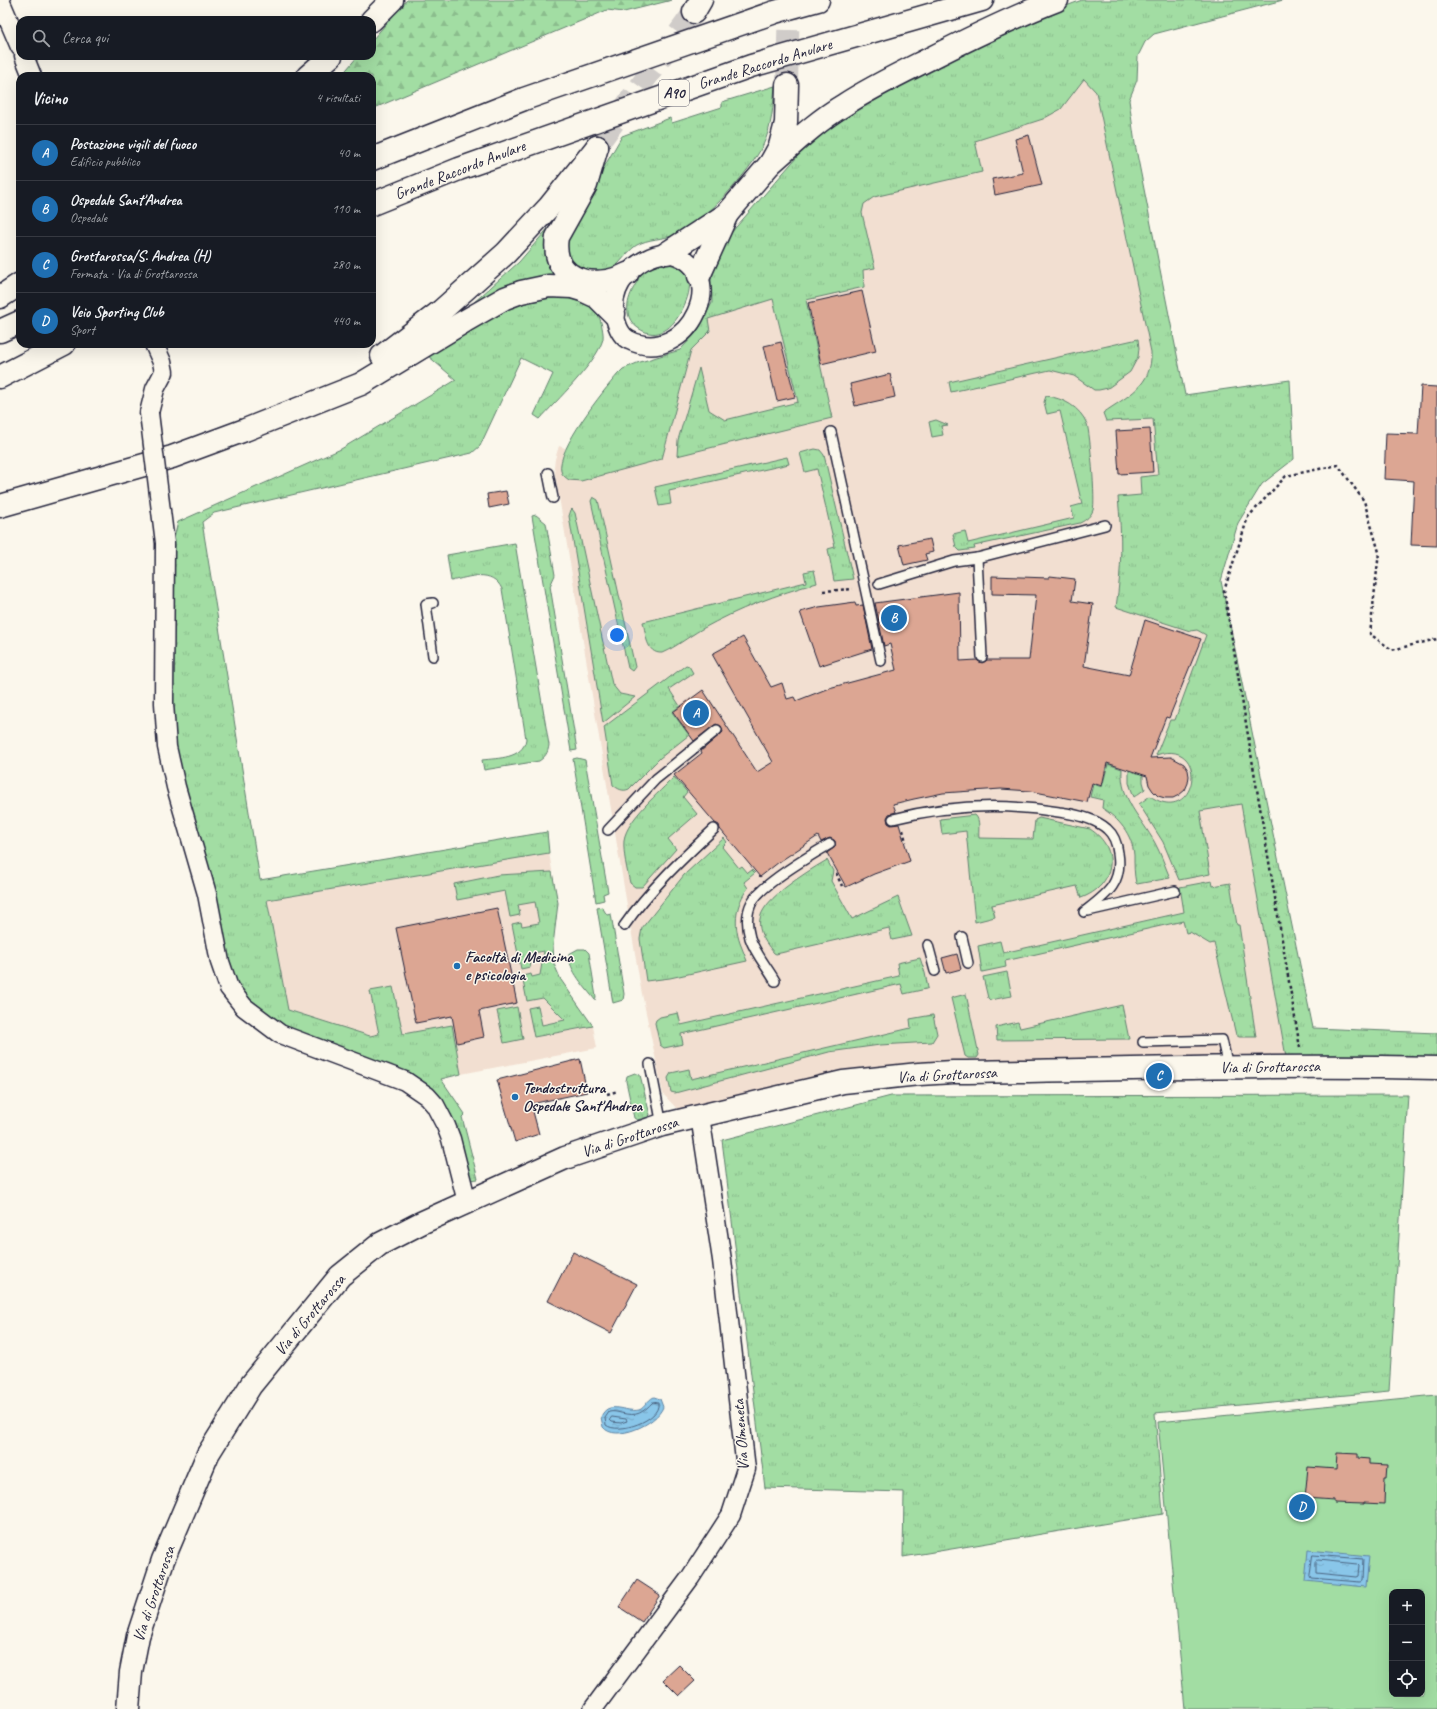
<!DOCTYPE html>
<html lang="it">
<head>
<meta charset="utf-8">
<style>
  body { margin:0; font-family:Caveat,sans-serif; background:#242831; color:#f1f3f6 }
  .controls { position:absolute; right:12px; bottom:12px; display:grid; overflow:hidden; border-radius:8px; box-shadow:0 4px 16px #0002 }
  .controls button { width:36px; height:36px; display:grid; place-items:center; padding:0; border:0; border-bottom:1px solid #363941; background:#171b24; color:#f1f3f6; font:20px sans-serif }
  .you { position:absolute; left:617px; top:635px; width:14px; height:14px; margin:-10px; border:3px solid #fff; border-radius:50%; background:#1a73e8; box-shadow:0 0 0 6px #1a73e833 }
  .badge { display:grid; place-items:center; width:26px; height:26px; border-radius:50%; background:#1f6fb2; color:#fff; font-size:13px; font-weight:700 }
  .pin { position:absolute; translate:-50% -50%; border:2px solid #fff; box-shadow:0 1px 4px #0006 }
  .list { margin:0; padding:0; list-style:none }
  h2 { display:flex; justify-content:space-between; align-items:center; height:52px; margin:0; padding:0 16px; font-size:17px }
  h2 small { font-size:13px; font-weight:400; color:#9ea1a6 }
  .list li { display:grid; grid-template-columns:26px 1fr auto; gap:12px; align-items:center; box-sizing:border-box; height:56px; padding:0 16px; border-top:1px solid #363941 }
  .list b { display:block; font-size:15px; white-space:nowrap }
  .list p { margin:0; font-size:13px; white-space:nowrap; color:#9ea1a6 }
  .list em { font-size:13px; font-style:normal; color:#9ea1a6 }
  .icon { flex:none; width:22px; height:22px; fill:none; stroke:currentColor; stroke-width:2; stroke-linecap:round; stroke-linejoin:round }
  .map { position:relative; flex:none; width:1437px; height:1709px; overflow:hidden }
  .search { position:absolute; background:#171b24; box-shadow:0 4px 16px #0002; left:16px; top:16px; width:360px; height:44px; display:flex; align-items:center; gap:10px; box-sizing:border-box; padding:0 14px; border-radius:12px; color:#9ea1a6; font-size:15px }
  .panel { position:absolute; background:#171b24; box-shadow:0 4px 16px #0002; left:16px; top:72px; width:360px; height:276px; border-radius:12px }
  .map>svg:first-child { display:block }
  .built { fill:#f2dfd1 }
  .grass { fill:url(#grass-tufts); stroke:#62806f }
  .forest { fill:url(#forest-firs); stroke:#62806f }
  .pitch { fill:#a2dda3; stroke:#62806f; fill-rule:evenodd }
  .water { fill:url(#water-ripples); stroke:#6084a3 }
  .lines { fill:none; stroke-linecap:round; stroke-linejoin:round }
  .shore { stroke:#4b6481; stroke-width:1 }
  .building { fill:#dca693; stroke:#22223b }
  .trunk-tunnel { stroke:#d0ccc9; stroke-width:22; stroke-dasharray:22 11; stroke-linecap:butt }
  .service-casing { stroke:#22223b; stroke-width:12 }
  .minor-casing { stroke:#22223b; stroke-width:21 }
  .tertiary-casing { stroke:#22223b; stroke-width:25 }
  .trunk-casing { stroke:#22223b; stroke-width:25 }
  .motorway-casing { stroke:#22223b; stroke-width:25 }
  .path { stroke:#22223b; stroke-width:2.5; stroke-dasharray:3 3; stroke-linecap:butt }
  .service { stroke:#fbf7ec; stroke-width:9 }
  .minor { stroke:#fbf7ec; stroke-width:18 }
  .tertiary { stroke:#fbf7ec; stroke-width:22 }
  .trunk { stroke:#fbf7ec; stroke-width:22 }
  .motorway { stroke:#fbf7ec; stroke-width:22 }
  .minor-bridge-casing { stroke:#22223b; stroke-width:21; stroke-linecap:butt }
  .minor-bridge { stroke:#fbf7ec; stroke-width:18 }
  .poi-dot { fill:#1f6fb2; stroke:#fbf7ec; stroke-width:1.5 }
  .labels { text-anchor:middle; dominant-baseline:central; stroke-width:3; stroke-linejoin:round; paint-order:stroke }
  .shield { fill:#fbf7ec; stroke:#636270; stroke-width:1 }
  .shield-label { font-size:15px; font-weight:bold; fill:#22223b }
  .street-label { font-size:16px; fill:#22223b; stroke:#fbf7ec }
  .poi-label { font-size:16px; font-weight:bold; fill:#22223b; stroke:#fbf7ec; text-anchor:start }
</style>
</head>
<body>
<div class="map">
<svg width="1437" height="1709" viewBox="0 0 1437 1709">
  <defs>
    <pattern id="grass-tufts" width="24" height="20" patternUnits="userSpaceOnUse"><rect width="24" height="20" fill="#a2dda3"/><path d="M3 7l-1-3M5 7V3M7 7l1-3M15 17l-1-3M17 17v-4M19 17l1-3" fill="none" stroke="#8bbd8d"/></pattern>
    <pattern id="forest-firs" width="22" height="20" patternUnits="userSpaceOnUse"><rect width="22" height="20" fill="#a2dda3"/><path d="M5 1l3.5 6h-7zM16 11l3.5 6h-7z" fill="#8bbd8d"/></pattern>
    <pattern id="water-ripples" width="26" height="14" patternUnits="userSpaceOnUse"><rect width="26" height="14" fill="#89c6e9"/><path d="M2 4q2-2 4 0t4 0M15 11q2-2 4 0t4 0" fill="none" stroke="#76aac9"/></pattern>
  </defs>
  <rect width="100%" height="100%" fill="#fbf7ec"/>
  <filter id="ink" filterUnits="userSpaceOnUse"><feTurbulence type="fractalNoise" baseFrequency=".025" numOctaves="2"/><feDisplacementMap in="SourceGraphic" scale="8" xChannelSelector="R" yChannelSelector="G"/><feConvolveMatrix kernelMatrix="1 2 1 2 8 2 1 2 1" color-interpolation-filters="sRGB"/></filter>
  <g filter="url(#ink)">
    <g class="built">
      <polygon points="1110,42 1286,1057 877,1066 840,1070 681,1113 663,1094 641,989 554,467 555,459 559,446 565,448 561,467 662,459 691,350 710,331 708,319 767,211"/>
      <polygon points="549,853 558,903 553,945 554,964 561,980 593,1026 597,1048 461,1074 452,1025 403,1035 370,991 379,1034 370,1037 288,1010 267,900"/>
    </g>
    <g class="grass">
      <path d="M 1082,0 L 1283,0 L 1154,34 L 1145,42 L 1138,56 L 1137,80 L 1129,100 L 1135,144 L 1185,395 L 1290,380 L 1294,459 L 1262,484 L 1238,523 L 1221,581 L 1313,1028 L 1437,1033 L 1437,1057 L 1329,1055 L 1286,1057 L 1241,804 L 1200,811 L 1210,874 L 1179,880 L 1163,842 L 1139,804 L 1150,796 C 1198,829 1211,736 1156,755 L 1170,720 L 1175,720 L 1206,635 L 1197,630 L 1190,631 L 1116,607 C 1122,568 1122,537 1118,497 L 1141,495 L 1140,477 L 1158,475 L 1153,419 L 1106,421 L 1103,413 C 1127,396 1153,386 1151,352 L 1096,92 L 1084,79 L 1061,109 L 1043,119 L 975,141 L 982,172 L 874,197 L 864,204 L 862,213 L 875,268 L 863,270 L 864,287 L 806,300 L 832,418 L 677,456 L 678,440 L 699,368 L 709,410 L 725,420 L 798,402 L 773,299 L 708,319 L 710,331 L 691,350 L 662,459 L 581,481 L 569,480 C 565,477 562,475 561,471 C 556,450 603,391 618,374 L 623,369 L 637,363 L 680,350 L 696,333 L 712,303 L 711,279 L 713,268 L 730,234 L 797,157 L 836,119 L 898,85 L 1048,13 Z"/>
      <path d="M 775,86 C 773,106 772,127 763,145 C 750,172 706,220 680,233 C 668,239 653,238 641,243 C 627,248 621,267 606,272 C 600,274 581,270 573,270 L 564,256 L 568,229 L 622,136 L 670,118 L 672,123 L 722,107 L 722,102 Z"/>
      <path d="M 557,218 C 543,243 540,252 559,275 L 503,289 L 472,304 L 519,262 Z"/>
      <path d="M 663,263 C 694,267 694,287 682,310 C 673,327 658,342 638,328 C 621,316 628,296 637,282 C 639,277 642,272 646,269 C 651,266 657,264 663,263 Z"/>
      <path d="M 562,297 C 580,301 599,305 602,327 C 603,332 604,338 602,342 C 595,364 556,401 540,419 L 534,415 L 553,374 L 521,358 L 480,446 L 472,453 L 214,513 L 202,522 L 260,880 L 547,832 L 549,853 L 267,900 L 288,1010 L 370,1036 L 379,1034 L 370,991 L 393,987 L 403,1034 L 452,1025 L 461,1074 L 441,1079 L 465,1114 L 462,1117 L 478,1179 L 470,1180 L 442,1101 L 297,1036 L 258,1012 L 229,977 L 173,742 L 171,550 L 178,522 L 341,449 L 456,380 L 427,355 C 456,338 484,317 516,305 C 530,300 546,299 562,297 Z"/>
      <polygon points="1138,339 1139,348 1138,357 1130,372 1108,388 1099,390 1094,390 1074,376 1050,370 951,392 949,382"/>
      <path d="M 1046,396 C 1063,398 1080,407 1087,424 C 1090,433 1096,502 1093,510 C 1091,516 1086,520 1080,523 L 974,546 L 975,549 L 960,551 L 956,547 L 953,534 L 965,531 L 968,543 L 1074,518 L 1071,507 L 1082,504 L 1060,411 L 1047,414 L 1044,402 Z"/>
      <polygon points="936,420 948,425 941,426 943,435 932,437 929,422"/>
      <polygon points="815,449 820,450 824,455 853,579 834,581 828,549 835,547 817,469 805,472 800,453"/>
      <polygon points="787,457 789,464 669,491 671,504 659,506 655,487"/>
      <polygon points="593,497 598,500 635,667 632,671 628,668 591,501"/>
      <polygon points="572,509 575,513 612,684 620,694 635,697 603,723 569,516 571,510"/>
      <polygon points="536,515 546,523 555,575 550,586 577,750 571,751 532,516"/>
      <path d="M 515,543 L 549,745 C 548,753 545,757 539,761 L 484,770 L 482,760 C 498,758 523,759 526,739 L 502,589 C 492,568 469,577 451,581 L 447,555 Z"/>
      <path d="M 814,570 L 817,583 C 777,594 738,609 702,629 C 688,637 676,647 662,653 C 646,654 646,634 643,622 L 806,582 L 804,572 Z"/>
      <path d="M 686,665 L 689,666 L 693,673 L 669,689 L 680,706 L 672,712 L 689,735 L 660,758 L 629,789 C 623,792 618,789 613,785 L 604,727 Z"/>
      <polygon points="577,758 585,760 608,892 603,894 604,900 596,902 573,759"/>
      <path d="M 1108,764 L 1122,769 C 1120,800 1141,817 1155,843 C 1161,854 1165,866 1170,878 L 1137,884 L 1136,883 C 1134,874 1134,865 1134,855 C 1132,834 1119,819 1102,808 L 1103,800 L 1090,797 L 1093,784 L 1102,787 Z"/>
      <polygon points="1129,770 1143,774 1143,782 1145,789 1134,797 1129,783"/>
      <path d="M 674,777 L 687,792 L 683,797 L 697,814 L 668,839 L 676,849 L 642,887 L 635,887 L 630,883 C 627,870 623,853 624,840 C 627,819 660,792 674,777 Z"/>
      <path d="M 975,815 C 981,820 978,831 979,838 L 1033,839 L 1035,820 L 1039,818 L 1090,829 C 1121,849 1115,886 1081,898 L 1077,886 L 992,905 L 995,917 L 975,922 L 966,831 L 942,834 L 940,819 Z"/>
      <path d="M 724,838 L 727,842 L 722,847 L 739,868 L 742,866 L 748,873 L 752,870 L 755,873 L 744,882 L 748,888 C 736,904 733,923 740,943 C 742,949 745,955 747,961 L 670,978 L 646,981 L 640,939 L 642,928 L 684,875 Z"/>
      <path d="M 827,860 L 833,871 L 831,881 L 852,919 L 898,897 L 912,936 L 892,940 L 889,928 L 776,954 L 774,953 C 748,923 760,908 786,887 C 799,877 813,868 827,860 Z"/>
      <polygon points="552,872 558,903 553,945 554,964 561,980 593,1026 534,1037 528,1008 538,1006 542,1025 565,1020 543,998 527,1001 522,976 531,974 532,977 540,975 544,951 528,954 530,967 521,969 512,924 521,922 522,926 539,923 535,902 518,905 520,915 510,917 505,891 457,900 454,884 498,875"/>
      <polygon points="1212,881 1213,886 1230,883 1237,925 1239,925 1256,1037 1239,1037 1236,1035 1214,943 1210,944 1190,932 1186,933 1183,921 1005,961 1006,967 982,972 978,946 1000,941 1003,953 1184,912 1180,887"/>
      <polygon points="602,907 607,915 611,914 624,994 623,1000 613,1003 597,908"/>
      <path d="M 578,949 L 585,949 L 589,953 L 596,997 L 595,1000 C 586,988 568,970 569,954 Z"/>
      <polygon points="920,958 925,973 928,988 926,989 904,994 901,984 681,1034 683,1044 664,1048 660,1045 655,1023 656,1020 660,1017 678,1013 681,1025 899,976 897,963"/>
      <polygon points="1007,972 1012,996 990,1000 988,998 983,977"/>
      <polygon points="966,994 979,1055 977,1058 968,1058 965,1056 951,998"/>
      <polygon points="1122,1005 1129,1039 997,1040 996,1027 1018,1022 1020,1028"/>
      <polygon points="517,1007 523,1039 504,1043 497,1011"/>
      <polygon points="932,1015 933,1015 937,1034 932,1042 880,1045 829,1052 675,1093 671,1092 668,1078 671,1073 689,1069 691,1079 911,1028 910,1019"/>
      <polygon points="635,1073 640,1075 650,1115 648,1117 637,1120 634,1118 626,1081 627,1076"/>
      <polygon points="1408,1095 1389,1391 1155,1413 1163,1514 903,1557 904,1492 765,1488 722,1140 891,1096"/>
    </g>
    <polygon class="forest" points="407,0 672,0 624,12 607,10 372,109 372,76 341,76 358,56 372,56 372,40"/>
    <path class="pitch" d="M 1437,1395 L 1437,1709 L 1185,1709 L 1158,1422 ZM 1392,1592 L 1422,1592 L 1422,1694 L 1392,1694 Z"/>
    <g class="water">
      <path d="M 654,1397 L 660,1399 L 663,1407 C 657,1424 615,1443 603,1427 L 601,1417 C 608,1399 625,1413 639,1410 C 645,1408 647,1400 654,1397 Z"/>
      <polygon points="1308,1550 1369,1556 1366,1587 1305,1581"/>
    </g>
    <g class="lines">
      <g class="shore">
        <path d="M 653,1402 L 658,1403 C 661,1420 618,1435 606,1425 L 605,1418 L 609,1412 C 613,1411 617,1412 621,1413 C 638,1417 642,1413 653,1402 Z"/>
        <polygon points="612,1417 626,1419 627,1421 621,1423 612,1422 610,1420"/>
        <polygon points="1313,1555 1363,1559 1362,1581 1360,1582 1311,1578 1310,1576"/>
        <polygon points="1318,1560 1357,1564 1359,1566 1358,1576 1356,1577 1316,1573 1316,1562"/>
      </g>
    </g>
    <g class="building">
      <polygon points="1029,135 1042,185 995,195 992,179 1023,173 1015,139"/>
      <polygon points="862,291 876,351 821,364 808,303"/>
      <polygon points="781,342 795,397 777,401 764,346"/>
      <polygon points="890,374 895,397 855,406 850,384"/>
      <polygon points="1421,386 1437,387 1437,546 1411,545 1414,481 1384,479 1386,433 1418,434"/>
      <polygon points="1150,429 1153,472 1119,474 1116,431"/>
      <polygon points="506,491 509,504 489,508 487,494"/>
      <polygon points="930,539 933,552 925,554 927,560 904,565 899,545"/>
      <polygon points="992,576 1049,578 1050,576 1075,579 1072,601 1093,604 1084,666 1129,675 1145,620 1201,639 1169,718 1166,717 1150,758 1171,757 1184,764 1188,770 1189,776 1188,783 1185,790 1179,795 1173,798 1165,798 1158,796 1153,791 1149,785 1147,776 1107,763 1102,786 1092,783 1087,802 1030,791 1001,789 943,793 914,799 893,804 896,812 889,814 887,818 888,823 891,825 899,824 910,861 874,874 846,887 827,853 835,847 835,841 830,838 821,842 818,836 779,862 760,877 720,829 719,825 715,823 674,775 702,753 701,751 723,732 721,726 716,724 694,741 673,712 703,690 757,772 773,762 712,654 743,637 771,687 782,683 787,699 794,697 796,701 829,688 896,670 890,644 884,646 875,603 959,592 960,661 977,660 982,663 987,660 1029,660 1036,595 992,594"/>
      <polygon points="855,602 856,606 863,605 872,649 819,666 800,612 819,607"/>
      <polygon points="497,908 517,1003 479,1011 484,1037 457,1043 452,1016 416,1023 396,928"/>
      <polygon points="957,954 961,969 946,973 942,958"/>
      <polygon points="580,1059 587,1092 531,1104 539,1134 515,1142 497,1080"/>
      <polygon points="573,1252 637,1284 611,1333 548,1301"/>
      <polygon points="1337,1453 1358,1454 1358,1458 1369,1459 1369,1464 1388,1465 1387,1478 1385,1478 1384,1504 1364,1503 1364,1504 1334,1503 1334,1500 1305,1498 1308,1467 1336,1469"/>
      <polygon points="637,1580 660,1595 642,1622 619,1607"/>
      <polygon points="679,1665 695,1681 679,1696 663,1680"/>
    </g>
    <g class="lines">
      <g class="trunk-tunnel">
        <polyline points="787,85 789,0"/>
        <polyline points="601,140 694,12"/>
      </g>
      <defs>
        <g id="service">
          <polyline points="831,432 881,661"/>
          <polyline points="548,473 553,498"/>
          <polyline points="977,558 982,657"/>
          <polyline points="879,584 954,561 977,558 1105,525"/>
          <polyline points="433,603 426,604 433,656"/>
          <path d="M 893,819 C 948,805 1003,803 1059,812 C 1074,814 1095,818 1107,829 C 1114,835 1117,844 1118,853 C 1123,884 1106,895 1084,912"/>
          <polyline points="608,830 656,779 717,730"/>
          <polyline points="1088,911 1175,891"/>
          <path d="M 624,926 C 649,890 682,859 714,829"/>
          <polyline points="962,937 968,963"/>
          <polyline points="928,945 935,971"/>
          <path d="M 775,981 C 767,967 755,953 750,938 C 747,927 746,913 752,902 C 762,884 811,855 830,844"/>
          <polyline points="1143,1042 1222,1040 1228,1067"/>
          <polyline points="650,1064 662,1125"/>
        </g>
        <g id="minor">
          <polyline points="0,0 20,47"/>
          <polyline points="24,56 32,76"/>
          <path d="M 667,253 C 737,266 688,370 629,340 C 622,337 618,328 616,321 C 606,287 635,257 667,253 Z"/>
          <polyline points="149,413 155,389 164,372 162,362 154,344"/>
          <polyline points="161,511 165,543 164,703 167,747 176,787 207,894 220,962 229,988 244,1007 280,1034 405,1081 427,1096 435,1105 446,1126 451,1139 467,1202"/>
          <polyline points="593,1709 690,1578 731,1515 746,1469 722,1260 700,1116"/>
        </g>
        <path id="tertiary" d="M 128,1709 L 131,1672 L 138,1636 L 163,1560 L 208,1454 L 251,1385 L 340,1276 L 380,1244 L 421,1223 L 565,1158 L 662,1125 L 843,1082 L 919,1074 L 953,1072 C 1114,1070 1276,1064 1437,1068"/>
        <g id="trunk">
          <polyline points="694,12 701,0"/>
          <path d="M 597,147 L 586,185 L 557,237 C 550,281 594,291 627,274"/>
          <polyline points="667,253 727,214 770,164 780,146 786,123 787,85"/>
        </g>
        <g id="motorway">
          <polyline points="372,20 392,0"/>
          <polyline points="308,76 331,56"/>
          <polyline points="372,159 524,99 775,12 818,0"/>
          <path d="M 770,164 C 794,143 817,121 844,105 C 870,88 899,74 927,60 C 970,38 1013,17 1057,0"/>
          <polyline points="372,204 459,169 751,66 982,0"/>
          <polyline points="699,276 727,214"/>
          <polyline points="0,297 20,284"/>
          <polyline points="0,331 20,322"/>
          <polyline points="382,356 441,311 506,253 549,207 597,147"/>
          <polyline points="0,377 64,344"/>
          <polyline points="0,506 172,457 245,430 361,384 465,321 505,298 521,292 549,286 572,287 582,290 597,297 614,314"/>
        </g>
      </defs>
      <use href="#service" class="service-casing"/>
      <use href="#minor" class="minor-casing"/>
      <use href="#tertiary" class="tertiary-casing"/>
      <use href="#trunk" class="trunk-casing"/>
      <use href="#motorway" class="motorway-casing"/>
      <g class="path">
        <polyline points="823,591 853,589"/>
        <polyline points="903,830 906,842"/>
        <polyline points="836,873 842,886"/>
        <polyline points="1300,1048 1224,591 1248,517 1286,476 1338,465 1364,501 1379,552 1370,634 1392,650 1437,639"/>
        <polyline points="607,1094 618,1091"/>
      </g>
      <use href="#service" class="service"/>
      <use href="#minor" class="minor"/>
      <use href="#tertiary" class="tertiary"/>
      <use href="#trunk" class="trunk"/>
      <use href="#motorway" class="motorway"/>
      <defs>
        <polyline id="minor-bridge" points="149,413 161,511"/>
      </defs>
      <use href="#minor-bridge" class="minor-bridge-casing"/>
      <use href="#minor-bridge" class="minor-bridge"/>
    </g>
  </g>
  <g class="poi-dot">
    <circle cx="457" cy="966" r="4"/>
    <circle cx="515" cy="1097" r="4"/>
  </g>
  <g class="labels">
    <rect class="shield" x="659" y="80" width="30" height="26" rx="3"/>
    <g class="shield-label">
      <text x="674" y="93">A90</text>
    </g>
    <g class="street-label">
      <text transform="translate(765 64) rotate(-17)">Grande Raccordo Anulare</text>
      <text transform="translate(460 170) rotate(-21)">Grande Raccordo Anulare</text>
      <text transform="translate(1270 1067) rotate(-1)">Via di Grottarossa</text>
      <text transform="translate(947 1075) rotate(-3)">Via di Grottarossa</text>
      <text transform="translate(630 1137) rotate(-18)">Via di Grottarossa</text>
      <text transform="translate(310 1315) rotate(-50)">Via di Grottarossa</text>
      <text transform="translate(741 1435) rotate(-94)">Via Olmeneta</text>
      <text transform="translate(154 1594) rotate(-71)">Via di Grottarossa</text>
    </g>
    <g class="poi-label">
      <text x="465" y="957">Facoltà di Medicina<tspan x="465" dy="18">e psicologia</tspan></text>
      <text x="523" y="1088">Tendostruttura<tspan x="523" dy="18">Ospedale Sant'Andrea</tspan></text>
    </g>
  </g>
</svg>
<div class="controls">
<button>+</button>
<button>−</button>
<button><svg class="icon" aria-label="locate" viewBox="0 0 24 24"><circle cx="12" cy="12" r="6"/><path d="M12 2v4M12 18v4M2 12h4M18 12h4"/></svg></button>
</div>
<div class="you"></div>
<div class="pin badge" style="left:696px;top:713px">A</div>
<div class="pin badge" style="left:894px;top:618px">B</div>
<div class="pin badge" style="left:1159px;top:1076px">C</div>
<div class="pin badge" style="left:1302px;top:1507px">D</div>
<div class="search"><svg class="icon" aria-label="search" viewBox="0 0 24 24"><circle cx="10" cy="10" r="6"/><path d="M15 15l6 6"/></svg>Cerca qui</div>
<section class="panel">
<h2>Vicino<small>4 risultati</small></h2>
<ul class="list">
<li><span class="badge">A</span><div><b>Postazione vigili del fuoco</b><p>Edificio pubblico</p></div><em>40 m</em></li>
<li><span class="badge">B</span><div><b>Ospedale Sant'Andrea</b><p>Ospedale</p></div><em>110 m</em></li>
<li><span class="badge">C</span><div><b>Grottarossa/S. Andrea (H)</b><p>Fermata · Via di Grottarossa</p></div><em>280 m</em></li>
<li><span class="badge">D</span><div><b>Veio Sporting Club</b><p>Sport</p></div><em>440 m</em></li>
</ul>
</section>
</div>
</body>
</html>
